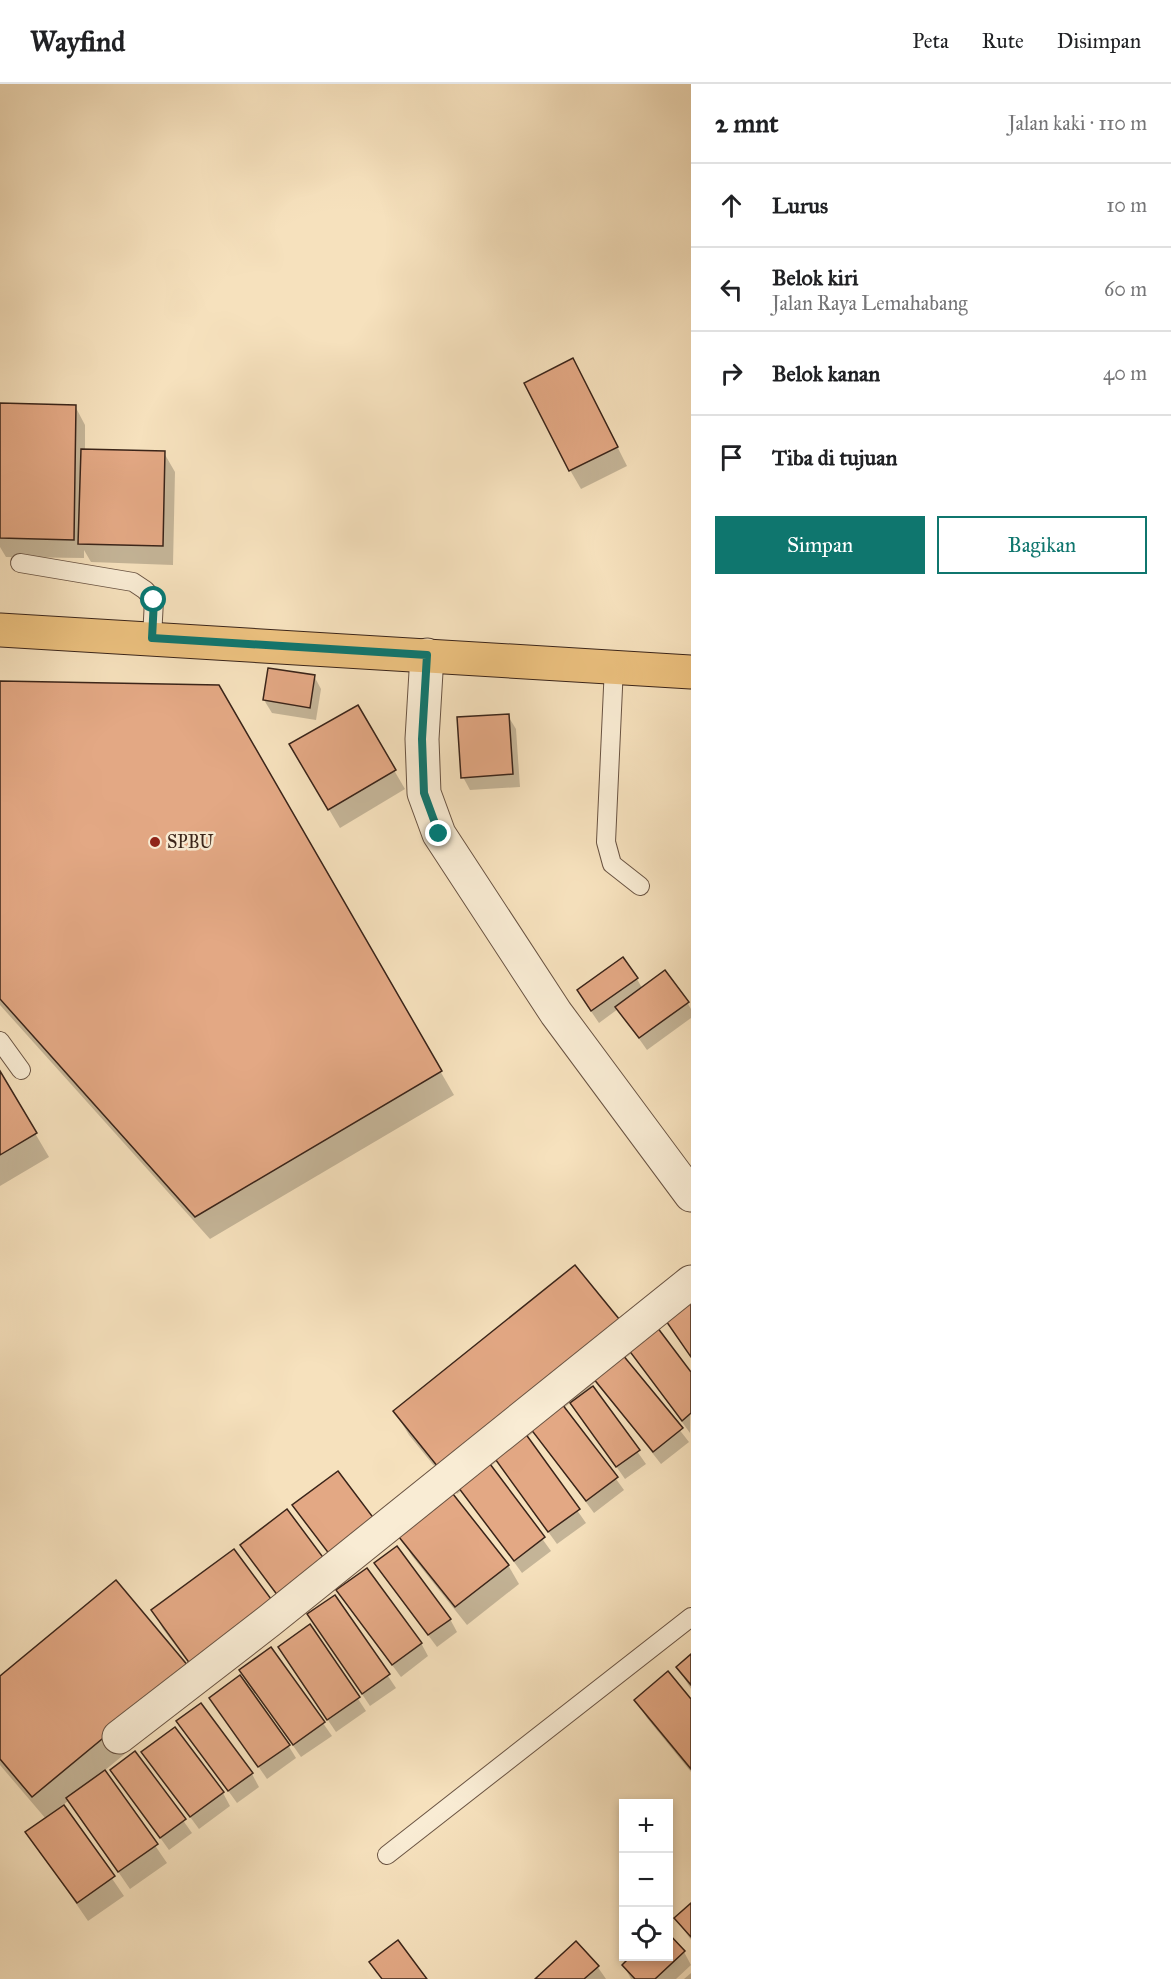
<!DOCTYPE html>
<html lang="id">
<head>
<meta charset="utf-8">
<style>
  body { margin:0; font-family:"IM FELL Great Primer",serif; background:#f2f2f2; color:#202124 }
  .controls { position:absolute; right:18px; bottom:18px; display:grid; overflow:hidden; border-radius:0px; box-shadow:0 3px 9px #0003 }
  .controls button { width:54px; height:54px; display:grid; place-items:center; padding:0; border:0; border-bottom:2px solid #e0e0e0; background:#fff; color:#202124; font:30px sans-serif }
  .stop { position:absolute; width:18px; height:18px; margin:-14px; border:4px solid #0f766e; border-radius:50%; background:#fff }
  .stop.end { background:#0f766e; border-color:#fff; box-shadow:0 2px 6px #0008 }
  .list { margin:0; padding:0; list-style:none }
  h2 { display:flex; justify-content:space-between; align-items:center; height:78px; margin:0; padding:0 24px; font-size:26px }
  h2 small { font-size:20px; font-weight:400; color:#757577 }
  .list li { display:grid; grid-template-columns:39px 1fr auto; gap:18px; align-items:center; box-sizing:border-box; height:84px; padding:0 24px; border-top:2px solid #e0e0e0 }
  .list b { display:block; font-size:22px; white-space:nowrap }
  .list p { margin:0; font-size:20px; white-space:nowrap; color:#757577 }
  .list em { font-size:20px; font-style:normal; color:#757577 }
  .actions { display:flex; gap:12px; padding:18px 24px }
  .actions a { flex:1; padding:14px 0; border:2px solid #0f766e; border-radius:0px; text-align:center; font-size:21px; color:#0f766e }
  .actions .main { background:#0f766e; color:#fff }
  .icon { flex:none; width:33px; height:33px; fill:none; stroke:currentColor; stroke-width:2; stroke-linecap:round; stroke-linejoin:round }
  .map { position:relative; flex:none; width:691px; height:1895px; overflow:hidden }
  header { display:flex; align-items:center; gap:36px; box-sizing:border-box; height:84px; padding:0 30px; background:#fff; border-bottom:2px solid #e0e0e0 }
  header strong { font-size:28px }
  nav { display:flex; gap:33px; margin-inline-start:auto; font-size:21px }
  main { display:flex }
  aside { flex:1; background:#fff }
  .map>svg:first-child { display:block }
  .shadow { fill:#0003 }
  .building { fill:#e3a884; stroke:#3a2419; stroke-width:1.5 }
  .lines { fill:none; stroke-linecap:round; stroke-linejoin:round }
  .lane-casing { stroke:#695342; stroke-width:20 }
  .street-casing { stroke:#695342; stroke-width:35 }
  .primary-casing { stroke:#3a2419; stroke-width:35 }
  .lane { stroke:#f9ecd4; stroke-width:18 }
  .street { stroke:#f9ecd4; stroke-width:33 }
  .primary { stroke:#ebc07e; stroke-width:33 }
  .route { stroke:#0f766e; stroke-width:8 }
  .poi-dot { fill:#8f2418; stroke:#f9ecd4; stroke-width:2 }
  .labels { text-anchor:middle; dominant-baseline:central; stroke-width:5; stroke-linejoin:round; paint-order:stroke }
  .poi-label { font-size:18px; fill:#3a2419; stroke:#f9ecd4; text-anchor:start }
</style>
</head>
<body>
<header>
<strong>Wayfind</strong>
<nav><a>Peta</a><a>Rute</a><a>Disimpan</a></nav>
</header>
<main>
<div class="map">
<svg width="691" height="1895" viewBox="0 0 691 1895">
  <rect width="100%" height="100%" fill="#f6e1bd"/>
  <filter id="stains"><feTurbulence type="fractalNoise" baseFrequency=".00333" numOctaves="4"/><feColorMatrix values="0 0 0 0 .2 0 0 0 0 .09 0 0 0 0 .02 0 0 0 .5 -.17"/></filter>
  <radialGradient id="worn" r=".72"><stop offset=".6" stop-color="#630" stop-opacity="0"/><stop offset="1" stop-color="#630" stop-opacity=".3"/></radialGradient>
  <g class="shadow">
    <polygon points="583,295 627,382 581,405 570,386"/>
    <polygon points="0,321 75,322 85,341 85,367 164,369 175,388 173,481 91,478 84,466 84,474 6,473 0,463"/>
    <polygon points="314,592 321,605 316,636 272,629 264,616"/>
    <polygon points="0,598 218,603 454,1011 210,1155 0,921"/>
    <polygon points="357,623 405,705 340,744 291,661"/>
    <polygon points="508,632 516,645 520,703 470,706 463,693"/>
    <polygon points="637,895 642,904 687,918 691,925 691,934 647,966 618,925 599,939 586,920"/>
    <polygon points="0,990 49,1073 0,1102"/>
    <polygon points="623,1242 691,1291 690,1349 632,1269 624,1275 689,1358 661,1380 596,1297 591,1302 646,1380 625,1395 571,1318 564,1324 624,1406 594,1429 534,1348 526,1354 586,1439 557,1460 497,1377 490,1383 551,1467 522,1489 462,1406 457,1410 409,1351 395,1328"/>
    <polygon points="401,1453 508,1481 519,1500 467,1541 412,1472"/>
    <polygon points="384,1492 450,1535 457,1548 437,1563"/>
    <polygon points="335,1513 396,1604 370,1622 309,1531"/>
    <polygon points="346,1519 421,1559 428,1572 401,1593"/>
    <polygon points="153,1526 205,1601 163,1545"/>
    <polygon points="310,1542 366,1627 336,1648 287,1576"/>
    <polygon points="271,1565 332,1652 301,1673 241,1587"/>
    <polygon points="691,1572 691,1605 678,1584"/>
    <polygon points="0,1594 201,1607 104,1687 167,1779 130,1805 69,1716 62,1722 124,1812 88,1837 27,1748 46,1735 0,1681"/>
    <polygon points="211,1614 288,1661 296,1674 267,1695"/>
    <polygon points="636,1616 691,1617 691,1688 647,1634"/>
    <polygon points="178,1637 252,1690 259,1703 237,1719"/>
    <polygon points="135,1669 192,1749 169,1766 112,1687"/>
    <polygon points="143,1669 223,1709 230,1722 199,1745"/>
    <polygon points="691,1821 691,1856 676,1835"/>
    <polygon points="684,1868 691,1881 676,1895 631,1895 624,1882"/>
    <polygon points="597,1882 606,1895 537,1895"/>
    <polygon points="691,1889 691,1895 684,1895"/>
  </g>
  <g class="building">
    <polygon points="573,274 618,363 569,387 524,299"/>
    <polygon points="0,319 76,321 74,456 0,454"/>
    <polygon points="81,365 165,367 163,462 78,460"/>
    <polygon points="268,584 315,591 310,624 263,616"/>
    <polygon points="0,597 219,601 442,987 195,1133 0,915"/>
    <polygon points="358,621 396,686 328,726 289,660"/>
    <polygon points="509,630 513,690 461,694 457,633"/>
    <polygon points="623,873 638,894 591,927 577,906"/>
    <polygon points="665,886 689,918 639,954 615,923"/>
    <polygon points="0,987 37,1049 0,1071"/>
    <polygon points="575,1181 624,1241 442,1388 393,1327"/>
    <polygon points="691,1216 691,1273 664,1234"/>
    <polygon points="657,1243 691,1288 691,1329 682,1337 628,1265"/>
    <polygon points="622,1270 683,1344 653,1368 593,1294"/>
    <polygon points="593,1302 640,1366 616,1383 570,1319"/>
    <polygon points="562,1320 618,1393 586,1417 530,1344"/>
    <polygon points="525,1349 580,1425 548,1448 493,1372"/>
    <polygon points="490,1380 545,1453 514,1477 458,1403"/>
    <polygon points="338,1387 375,1436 330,1471 292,1421"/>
    <polygon points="453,1410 509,1481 455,1523 399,1453"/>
    <polygon points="287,1425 328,1480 281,1516 240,1461"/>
    <polygon points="397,1462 451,1535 428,1551 374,1479"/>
    <polygon points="234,1465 277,1523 193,1584 151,1526"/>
    <polygon points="367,1484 422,1559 392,1581 336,1506"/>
    <polygon points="116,1496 189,1583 32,1713 0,1675 0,1592"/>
    <polygon points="335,1511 390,1590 362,1610 307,1530"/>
    <polygon points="310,1540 360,1613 327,1636 278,1563"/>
    <polygon points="271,1563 325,1638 293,1661 239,1586"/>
    <polygon points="691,1570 691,1601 676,1583"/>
    <polygon points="668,1587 691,1615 691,1685 634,1616"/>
    <polygon points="240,1591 290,1661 258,1683 209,1614"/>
    <polygon points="201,1619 253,1689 228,1707 176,1637"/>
    <polygon points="175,1643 224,1708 190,1733 141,1668"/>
    <polygon points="135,1667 186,1735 160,1754 110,1686"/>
    <polygon points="105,1686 158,1760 118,1788 66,1714"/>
    <polygon points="64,1721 115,1792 77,1819 25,1748"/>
    <polygon points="691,1819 691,1853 674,1834"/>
    <polygon points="668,1849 685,1867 655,1895 635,1895 622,1881 631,1872 668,1872"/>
    <polygon points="398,1856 427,1895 382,1895 369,1878"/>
    <polygon points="576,1857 599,1882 584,1895 535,1895"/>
  </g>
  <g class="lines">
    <defs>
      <g id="lane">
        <polyline points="20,479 133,498 145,506 154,516 152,554"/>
        <polyline points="614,582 606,758 612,780 640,802"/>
        <polyline points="0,957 21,986"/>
        <polyline points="387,1771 691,1533"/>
      </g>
      <g id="street">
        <polyline points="427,571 422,655 424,709 439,750 556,929 691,1111"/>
        <polyline points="119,1653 269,1537 691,1198"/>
      </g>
      <polyline id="primary" points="0,546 691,588"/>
    </defs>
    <use href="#lane" class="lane-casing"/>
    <use href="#street" class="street-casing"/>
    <use href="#primary" class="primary-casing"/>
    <use href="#lane" class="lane"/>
    <use href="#street" class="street"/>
    <use href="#primary" class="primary"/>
  </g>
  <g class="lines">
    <polyline class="route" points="154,516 152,554 427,571 422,655 424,709 439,750"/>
  </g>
  <circle class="poi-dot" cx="155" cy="758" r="6"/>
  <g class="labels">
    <g class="poi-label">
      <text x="167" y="758">SPBU</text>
    </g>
  </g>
  <rect width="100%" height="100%" filter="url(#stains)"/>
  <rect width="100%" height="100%" fill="url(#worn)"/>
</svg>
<div class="controls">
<button>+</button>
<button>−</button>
<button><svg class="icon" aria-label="locate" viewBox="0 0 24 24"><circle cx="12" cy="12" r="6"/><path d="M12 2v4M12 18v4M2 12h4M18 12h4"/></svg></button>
</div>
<div class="stop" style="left:154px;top:516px"></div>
<div class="stop end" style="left:439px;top:750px"></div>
</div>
<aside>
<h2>2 mnt<small>Jalan kaki · 110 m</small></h2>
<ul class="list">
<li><svg class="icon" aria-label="ahead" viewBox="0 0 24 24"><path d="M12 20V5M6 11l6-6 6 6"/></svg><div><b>Lurus</b></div><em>10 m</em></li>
<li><svg class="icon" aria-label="left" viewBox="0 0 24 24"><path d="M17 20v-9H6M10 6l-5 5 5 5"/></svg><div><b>Belok kiri</b><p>Jalan Raya Lemahabang</p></div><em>60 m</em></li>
<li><svg class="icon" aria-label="right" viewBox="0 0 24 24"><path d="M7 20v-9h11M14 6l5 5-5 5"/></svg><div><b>Belok kanan</b></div><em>40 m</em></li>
<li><svg class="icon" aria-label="arrive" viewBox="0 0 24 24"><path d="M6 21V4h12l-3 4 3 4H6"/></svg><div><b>Tiba di tujuan</b></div></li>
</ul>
<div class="actions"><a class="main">Simpan</a><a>Bagikan</a></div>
</aside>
</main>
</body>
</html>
